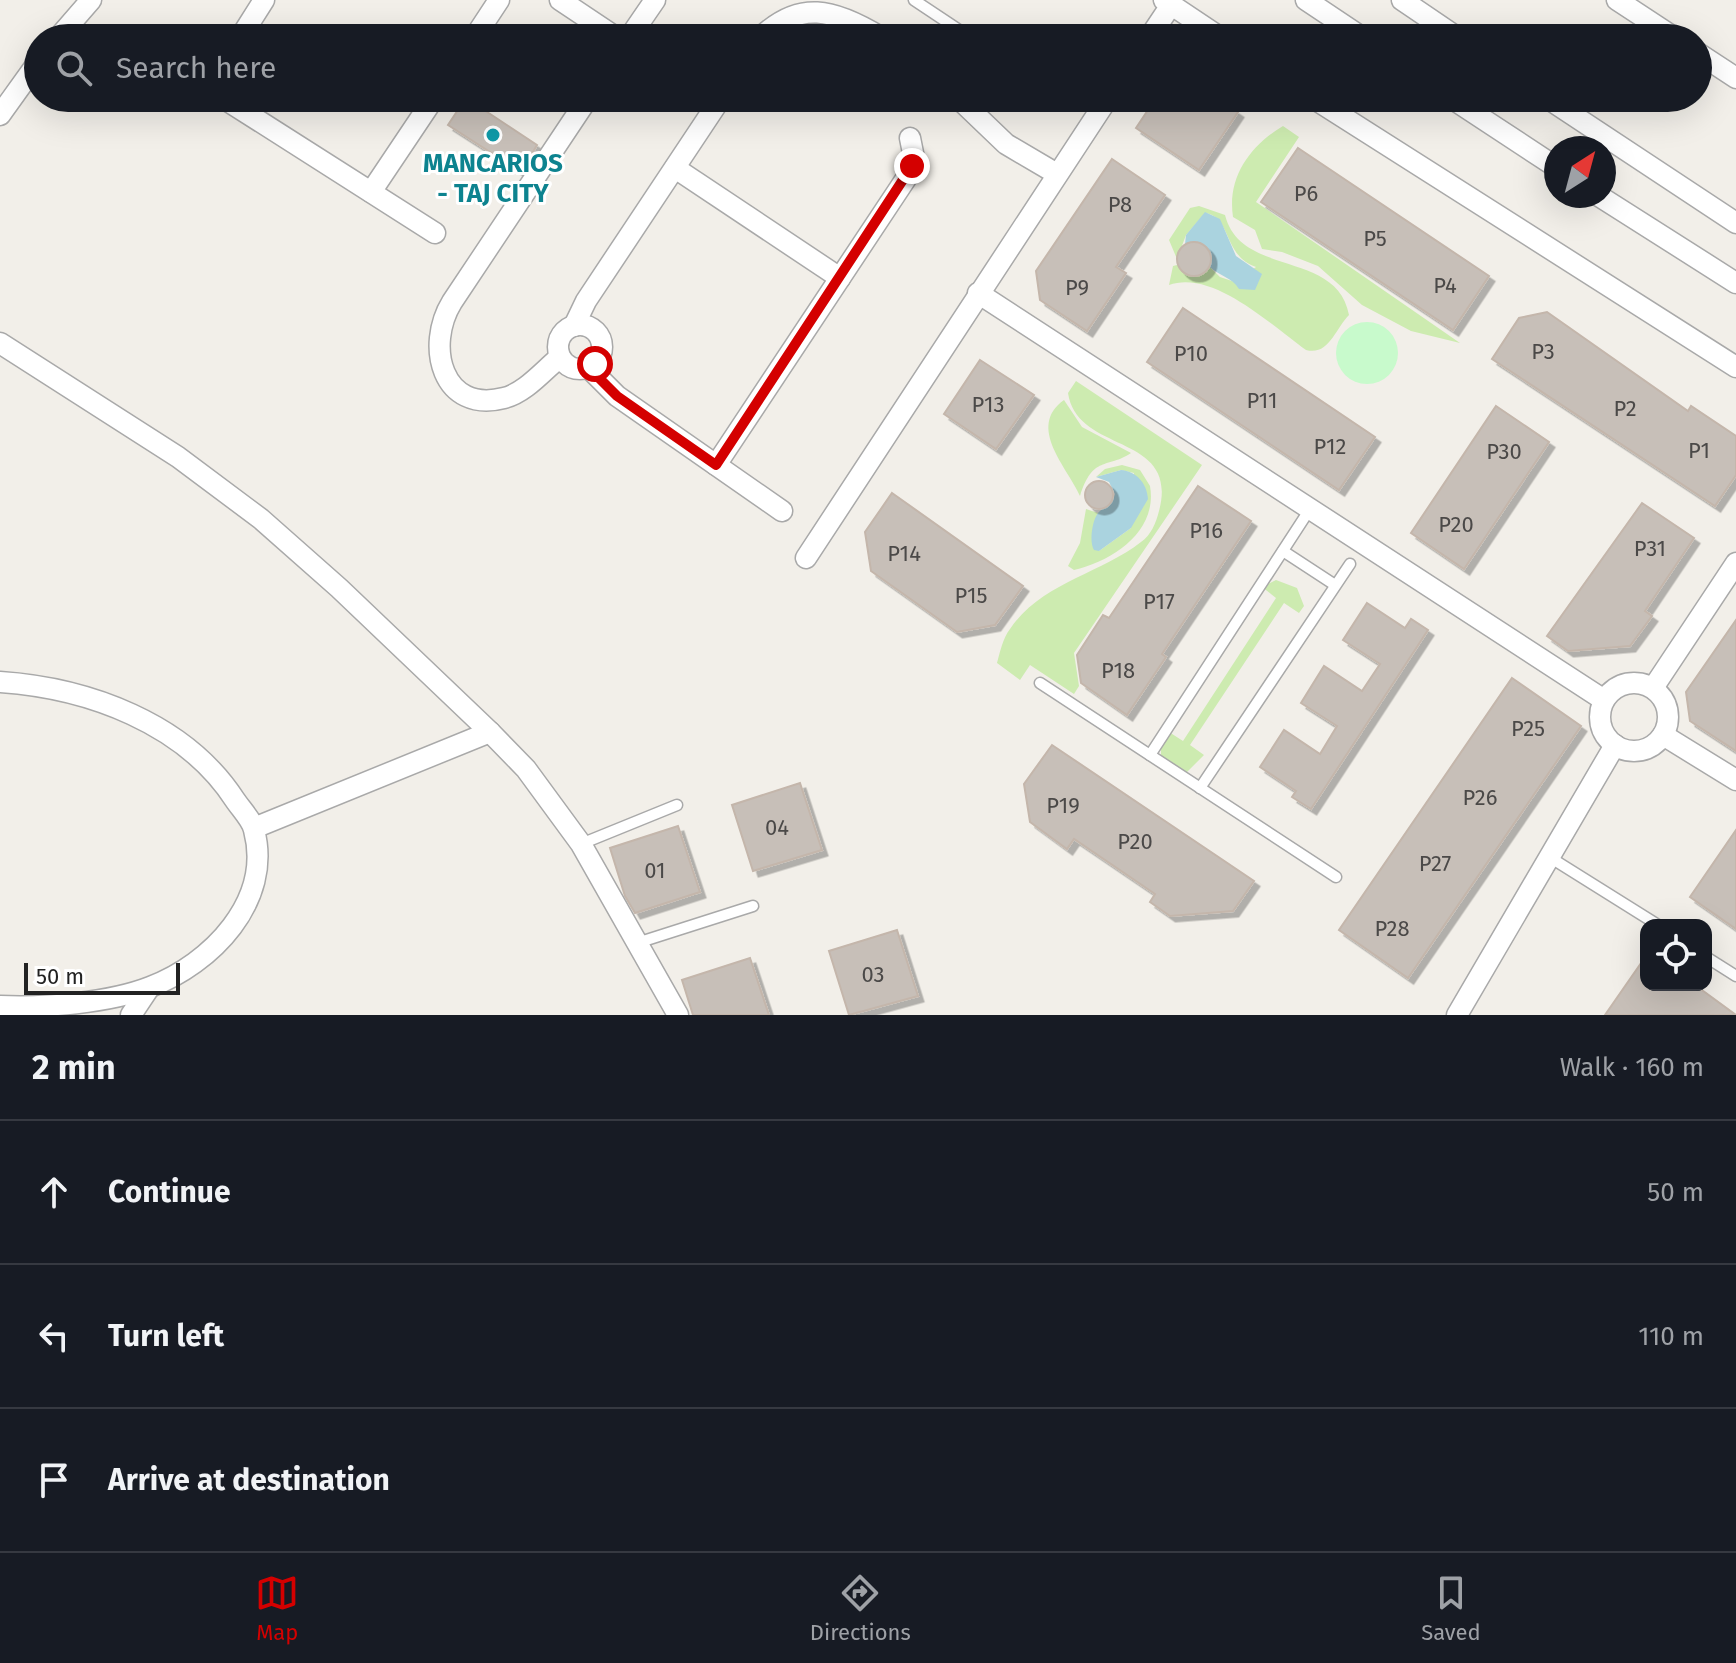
<!DOCTYPE html>
<html lang="en">
<head>
<meta charset="utf-8">
<style>
  body { margin:0; font-family:"Fira Sans",sans-serif; background:#242831; color:#f1f3f6 }
  .controls { position:absolute; right:24px; bottom:24px; display:grid; overflow:hidden; border-radius:16px; box-shadow:0 8px 32px #0002 }
  .controls button { width:72px; height:72px; display:grid; place-items:center; padding:0; border:0; border-bottom:2px solid #363941; background:#171b24; color:#f1f3f6; font:40px sans-serif }
  .compass { position:absolute; left:1544px; top:136px; width:72px; height:72px; border-radius:50%; background:#171b24; box-shadow:0 8px 32px #0002; rotate:36deg }
  .scale { position:absolute; left:24px; bottom:20px; width:156px; box-sizing:border-box; padding-left:8px; border:4px solid #222; border-top:0; font-size:22px; line-height:28px; white-space:nowrap; color:#222; -webkit-text-stroke:6px #fff; paint-order:stroke }
  .stop { position:absolute; width:24px; height:24px; margin:-18px; border:6px solid #d40000; border-radius:50%; background:#fff }
  .stop.end { background:#d40000; border-color:#fff; box-shadow:0 2px 8px #0008 }
  .list { margin:0; padding:0; list-style:none }
  h2 { display:flex; justify-content:space-between; align-items:center; height:104px; margin:0; padding:0 32px; font-size:34px }
  h2 small { font-size:26px; font-weight:400; color:#9ea1a6 }
  .list li { display:grid; grid-template-columns:52px 1fr auto; gap:24px; align-items:center; box-sizing:border-box; height:144px; padding:0 32px; border-top:2px solid #363941 }
  .list b { display:block; font-size:30px; white-space:nowrap }
  .list em { font-size:26px; font-style:normal; color:#9ea1a6 }
  .icon { flex:none; width:44px; height:44px; fill:none; stroke:currentColor; stroke-width:2; stroke-linecap:round; stroke-linejoin:round }
  .map { position:relative; flex:none; width:1736px; height:1015px; overflow:hidden }
  .search { position:absolute; background:#171b24; box-shadow:0 8px 32px #0002; left:24px; right:24px; top:24px; height:88px; display:flex; align-items:center; gap:20px; box-sizing:border-box; padding:0 28px; border-radius:44px; color:#9ea1a6; font-size:30px }
  .sheet { height:536px; background:#171b24 }
  nav { display:flex; justify-content:space-around; align-items:center; box-sizing:border-box; height:112px; border-top:2px solid #363941; background:#171b24; font-size:22px; color:#9ea1a6 }
  nav a { display:grid; justify-items:center; gap:4px }
  nav .on { color:#d40000 }
  .map>svg:first-child { display:block }
  .grass { fill:#cdebb0 }
  .park { fill:#c8facc }
  .water { fill:#aad3df }
  .building { fill:#c7bfb8; stroke:#c4b6ab; stroke-width:2; filter:url(#shadow) }
  .lines { fill:none; stroke-linecap:round; stroke-linejoin:round }
  .service-casing { stroke:#a9a9a9; stroke-width:13 }
  .minor-casing { stroke:#a9a9a9; stroke-width:23 }
  .service { stroke:#fff; stroke-width:10 }
  .minor { stroke:#fff; stroke-width:20 }
  .route { stroke:#d40000; stroke-width:10 }
  .culture-dot { fill:#0f9aa8; stroke:#fff; stroke-width:3 }
  .labels { text-anchor:middle; dominant-baseline:central; stroke-width:6; stroke-linejoin:round; paint-order:stroke }
  .number-label { font-size:22px; fill:#4b4948 }
  .culture-label { font-size:26px; font-weight:bold; fill:#0d838f; stroke:#fff }
</style>
</head>
<body>
<div class="map">
<svg width="1736" height="1015" viewBox="0 0 1736 1015">
  <defs>
    <filter id="shadow"><feDropShadow dx="5.5" dy="5.5" stdDeviation="0" flood-color="#0004"/></filter>
  </defs>
  <rect width="100%" height="100%" fill="#f2efe9"/>
  <g class="grass">
    <path d="M 1283,126 L 1299,137 L 1256,202 L 1460,343 L 1411,331 L 1362,305 L 1318,266 L 1282,252 L 1262,249 L 1255,230 L 1233,217 C 1227,177 1250,146 1283,126 Z"/>
    <path d="M 1199,206 L 1225,215 C 1241,278 1337,249 1349,315 C 1335,329 1329,356 1306,350 C 1272,326 1213,269 1169,285 L 1173,266 L 1177,265 L 1190,276 L 1201,275 L 1210,267 L 1220,277 L 1235,282 L 1256,267 C 1223,256 1232,217 1205,213 L 1186,235 L 1177,259 L 1169,240 L 1190,208 Z"/>
    <path d="M 1076,381 L 1202,465 L 1074,653 L 1079,686 L 1074,694 L 1030,665 L 1020,680 L 997,663 C 1000,652 1003,638 1010,629 C 1041,583 1100,574 1141,542 C 1151,535 1156,523 1159,511 C 1180,432 1077,455 1068,393 Z"/>
    <path d="M 1064,400 L 1082,427 L 1131,453 C 1107,469 1093,455 1080,496 C 1068,468 1026,427 1064,400 Z"/>
    <path d="M 1122,465 L 1140,470 L 1150,486 C 1158,531 1113,561 1074,570 L 1068,566 L 1080,543 L 1086,509 L 1098,513 L 1094,527 L 1099,551 L 1131,528 L 1134,473 L 1121,470 L 1096,477 L 1105,469 Z"/>
    <polygon points="1276,580 1297,588 1304,606 1299,613 1284,603 1190,745 1204,755 1187,772 1178,772 1161,757 1161,747 1169,732 1183,741 1276,598 1262,587"/>
  </g>
  <circle class="park" cx="1367" cy="353" r="31"/>
  <g class="water">
    <path d="M 1205,212 L 1220,219 L 1236,256 L 1262,274 L 1255,290 L 1239,289 C 1232,277 1219,276 1210,267 L 1211,256 L 1201,243 L 1185,244 L 1186,235 Z"/>
    <path d="M 1121,470 C 1136,471 1147,483 1148,499 L 1131,528 L 1099,551 L 1094,550 C 1089,542 1092,521 1098,513 C 1105,505 1112,506 1115,494 L 1109,482 L 1096,477 Z"/>
  </g>
  <g class="building">
    <polygon points="466,98 537,145 521,172 448,125"/>
    <polygon points="1156,98 1217,98 1238,112 1199,170 1136,128"/>
    <polygon points="1298,148 1489,276 1453,330 1261,202"/>
    <polygon points="1112,159 1165,195 1116,267 1126,273 1087,331 1040,300 1036,271"/>
    <circle cx="1194" cy="259" r="17"/>
    <polygon points="1183,308 1375,437 1339,490 1147,362"/>
    <polygon points="1547,312 1688,411 1691,406 1736,436 1736,475 1715,506 1492,359 1519,318"/>
    <polygon points="980,360 1034,395 996,449 944,414"/>
    <polygon points="1496,406 1549,442 1464,569 1411,533"/>
    <circle cx="1099" cy="495" r="14"/>
    <polygon points="1198,486 1251,521 1162,654 1166,657 1127,715 1081,683 1077,655 1103,615 1109,618"/>
    <polygon points="892,493 1023,586 995,625 957,632 871,571 865,532"/>
    <polygon points="1642,503 1694,538 1645,611 1652,616 1630,646 1568,651 1547,636"/>
    <polygon points="1367,603 1405,628 1411,619 1428,630 1311,809 1292,797 1296,791 1260,767 1284,730 1320,754 1337,726 1301,703 1324,666 1362,691 1380,664 1343,640"/>
    <polygon points="1736,620 1736,751 1690,721 1686,692"/>
    <polygon points="1512,678 1581,726 1408,978 1339,930"/>
    <polygon points="1052,745 1254,881 1233,911 1170,916 1150,902 1155,894 1074,839 1067,849 1030,822 1024,784"/>
    <polygon points="800,783 822,850 753,871 732,805"/>
    <polygon points="678,826 700,892 635,913 625,896 610,848"/>
    <polygon points="1736,830 1736,929 1690,897"/>
    <polygon points="897,930 918,996 849,1015 829,951"/>
    <polygon points="1646,956 1646,985 1695,985 1736,1015 1605,1015"/>
    <polygon points="750,958 769,1015 693,1015 682,980"/>
  </g>
  <g class="lines">
    <defs>
      <g id="service">
        <polyline points="914,0 971,38"/>
        <polyline points="1283,551 1335,585"/>
        <polyline points="1040,683 1336,877"/>
        <polyline points="1150,755 1310,509"/>
        <polyline points="1200,788 1350,564"/>
        <polyline points="581,844 677,805"/>
        <polyline points="1551,858 1658,925"/>
        <polyline points="637,943 753,906"/>
        <polyline points="1706,957 1736,976"/>
      </g>
      <g id="minor">
        <polyline points="560,0 617,38"/>
        <polyline points="1164,0 1221,38"/>
        <polyline points="1306,0 1363,38"/>
        <polyline points="1402,0 1458,38"/>
        <polyline points="1617,0 1675,38"/>
        <polyline points="58,38 91,0"/>
        <polyline points="240,38 264,0"/>
        <polyline points="474,38 499,0"/>
        <polyline points="629,38 655,0"/>
        <path d="M 760,38 C 799,0 833,8 882,38"/>
        <polyline points="1149,38 1171,5"/>
        <polyline points="1698,53 1736,78"/>
        <polyline points="223,98 435,233"/>
        <polyline points="958,98 1006,144 1057,174"/>
        <polyline points="1313,98 1736,367"/>
        <polyline points="1451,98 1556,167"/>
        <polyline points="1547,98 1736,223"/>
        <polyline points="0,115 38,62"/>
        <polyline points="675,168 840,278"/>
        <polyline points="371,192 434,98"/>
        <polyline points="1599,196 1736,283"/>
        <polyline points="978,293 1604,700"/>
        <circle cx="580" cy="347" r="22"/>
        <polyline points="574,326 586,301 721,98"/>
        <polyline points="0,343 178,457 261,519 339,588 490,732 526,769 581,844 678,1015"/>
        <path d="M 560,357 C 543,371 525,393 504,398 C 442,414 425,346 452,302 L 588,98"/>
        <polyline points="589,368 617,396 782,511"/>
        <polyline points="716,465 909,174 914,158 910,138"/>
        <polyline points="806,558 1108,98"/>
        <path d="M 0,682 C 88,688 185,723 235,800 C 241,809 252,820 254,830 C 273,901 211,964 150,987 C 109,1003 44,1008 0,1006"/>
        <circle cx="1634" cy="717" r="34"/>
        <polyline points="1653,688 1736,563"/>
        <polyline points="1663,735 1736,780"/>
        <polyline points="254,828 490,732"/>
        <polyline points="131,1015 149,988"/>
        <polyline points="1457,1015 1615,745"/>
      </g>
    </defs>
    <use href="#service" class="service-casing"/>
    <use href="#minor" class="minor-casing"/>
    <use href="#service" class="service"/>
    <use href="#minor" class="minor"/>
  </g>
  <g class="lines">
    <polyline class="route" points="595,364 589,368 617,396 716,465 912,166"/>
  </g>
  <circle class="culture-dot" cx="493" cy="135" r="8"/>
  <g class="labels">
    <g class="number-label">
      <text x="1306" y="193">P6</text>
      <text x="1120" y="204">P8</text>
      <text x="1375" y="238">P5</text>
      <text x="1445" y="285">P4</text>
      <text x="1077" y="287">P9</text>
      <text x="1543" y="351">P3</text>
      <text x="1191" y="353">P10</text>
      <text x="1262" y="400">P11</text>
      <text x="988" y="404">P13</text>
      <text x="1625" y="408">P2</text>
      <text x="1330" y="446">P12</text>
      <text x="1699" y="450">P1</text>
      <text x="1504" y="451">P30</text>
      <text x="1456" y="524">P20</text>
      <text x="1206" y="530">P16</text>
      <text x="1650" y="548">P31</text>
      <text x="904" y="553">P14</text>
      <text x="971" y="595">P15</text>
      <text x="1159" y="601">P17</text>
      <text x="1118" y="670">P18</text>
      <text x="1528" y="728">P25</text>
      <text x="1480" y="797">P26</text>
      <text x="1063" y="805">P19</text>
      <text x="777" y="827">04</text>
      <text x="1135" y="841">P20</text>
      <text x="1435" y="863">P27</text>
      <text x="655" y="870">01</text>
      <text x="1392" y="928">P28</text>
      <text x="873" y="974">03</text>
    </g>
    <g class="culture-label">
      <text x="493" y="163">MANCARIOS<tspan x="493" dy="30">- TAJ CITY</tspan></text>
    </g>
  </g>
</svg>
<div class="controls">
<button><svg class="icon" aria-label="locate" viewBox="0 0 24 24"><circle cx="12" cy="12" r="6"/><path d="M12 2v4M12 18v4M2 12h4M18 12h4"/></svg></button>
</div>
<svg class="compass" viewBox="-18 -18 36 36"><path d="M0-13l5 13h-10z" fill="#e53935"/><path d="M0 13l5-13h-10z" fill="#9ea1a6"/></svg>
<div class="scale">50 m</div>
<div class="stop" style="left:595px;top:364px"></div>
<div class="stop end" style="left:912px;top:166px"></div>
<div class="search"><svg class="icon" aria-label="search" viewBox="0 0 24 24"><circle cx="10" cy="10" r="6"/><path d="M15 15l6 6"/></svg>Search here</div>
</div>
<section class="sheet">
<h2>2 min<small>Walk · 160 m</small></h2>
<ul class="list">
<li><svg class="icon" aria-label="ahead" viewBox="0 0 24 24"><path d="M12 20V5M6 11l6-6 6 6"/></svg><div><b>Continue</b></div><em>50 m</em></li>
<li><svg class="icon" aria-label="left" viewBox="0 0 24 24"><path d="M17 20v-9H6M10 6l-5 5 5 5"/></svg><div><b>Turn left</b></div><em>110 m</em></li>
<li><svg class="icon" aria-label="arrive" viewBox="0 0 24 24"><path d="M6 21V4h12l-3 4 3 4H6"/></svg><div><b>Arrive at destination</b></div></li>
</ul>
</section>
<nav>
<a class="on"><svg class="icon" aria-label="map" viewBox="0 0 24 24"><path d="M3 6l6-2 6 2 6-2v14l-6 2-6-2-6 2zM9 4v14M15 6v14"/></svg>Map</a>
<a><svg class="icon" aria-label="directions" viewBox="0 0 24 24"><path d="M12 3l9 9-9 9-9-9zM9 14v-3h6M13 9l2 2-2 2"/></svg>Directions</a>
<a><svg class="icon" aria-label="saved" viewBox="0 0 24 24"><path d="M7 4h10v16l-5-4-5 4z"/></svg>Saved</a>
</nav>
</body>
</html>
